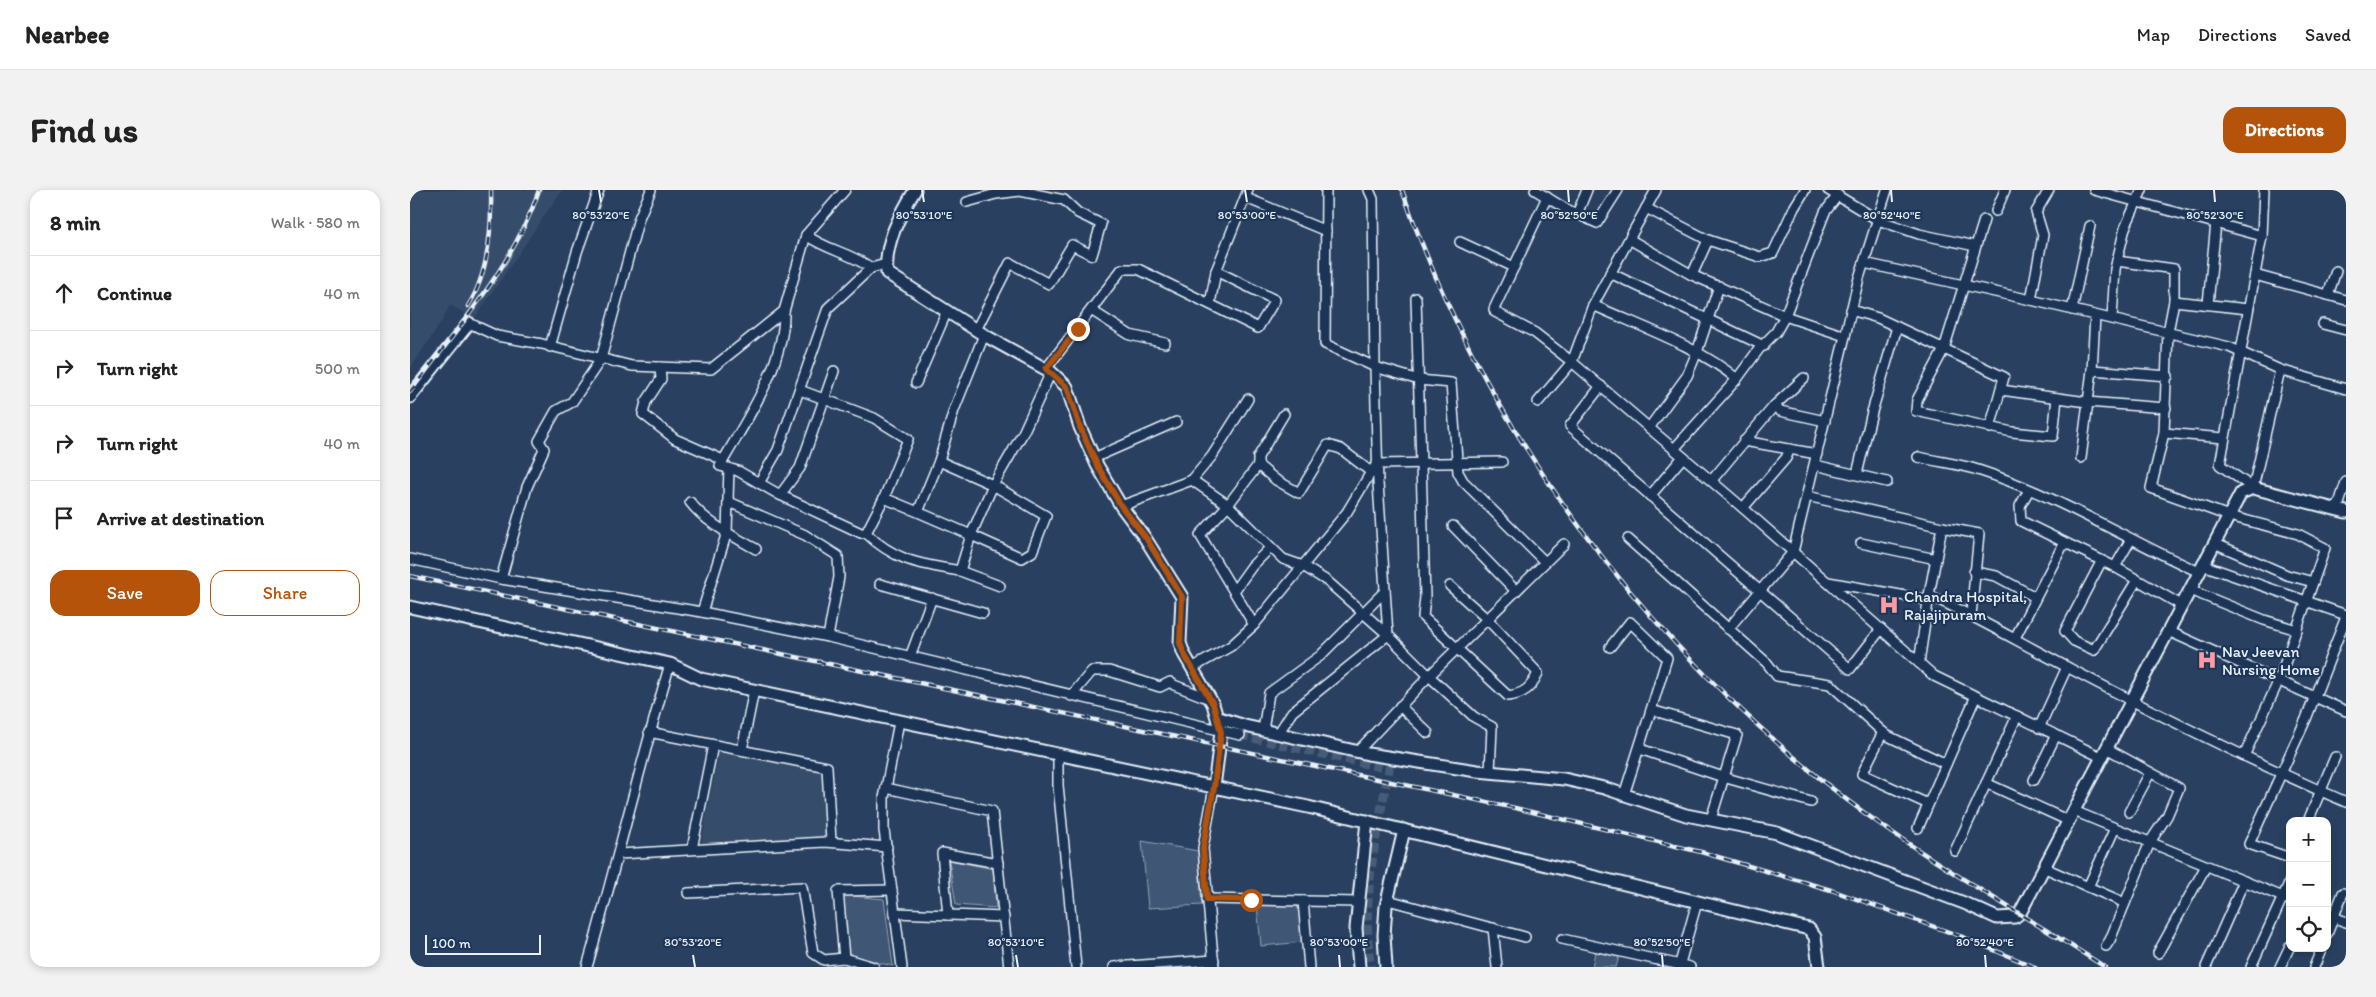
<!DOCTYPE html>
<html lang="en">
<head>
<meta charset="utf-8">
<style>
  body { margin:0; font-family:Itim,sans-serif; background:#f2f2f2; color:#222 }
  .controls { position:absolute; right:15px; bottom:15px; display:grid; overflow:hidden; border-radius:10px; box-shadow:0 2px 8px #0003 }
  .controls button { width:45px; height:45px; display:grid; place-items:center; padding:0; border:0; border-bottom:1px solid #e0e0e0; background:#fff; color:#222; font:25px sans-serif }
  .scale { position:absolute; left:15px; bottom:12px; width:116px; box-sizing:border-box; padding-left:5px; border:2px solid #e8f1f8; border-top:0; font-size:14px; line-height:18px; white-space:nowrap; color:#e8f1f8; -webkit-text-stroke:4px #1d3557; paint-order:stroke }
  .stop { position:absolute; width:15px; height:15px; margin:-11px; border:4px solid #b45309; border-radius:50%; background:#fff }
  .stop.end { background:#b45309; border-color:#fff; box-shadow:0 1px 5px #0008 }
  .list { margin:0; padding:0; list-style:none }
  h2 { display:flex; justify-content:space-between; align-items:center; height:65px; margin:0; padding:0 20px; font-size:21px }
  h2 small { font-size:16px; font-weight:400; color:#767676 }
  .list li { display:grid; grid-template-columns:32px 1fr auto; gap:15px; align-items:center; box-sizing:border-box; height:75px; padding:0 20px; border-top:1px solid #e0e0e0 }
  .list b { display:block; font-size:19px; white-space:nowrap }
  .list em { font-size:16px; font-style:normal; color:#767676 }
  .actions { display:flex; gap:10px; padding:15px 20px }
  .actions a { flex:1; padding:11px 0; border:1px solid #b45309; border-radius:15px; text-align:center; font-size:18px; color:#b45309 }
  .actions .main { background:#b45309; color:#fff }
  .icon { flex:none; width:28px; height:28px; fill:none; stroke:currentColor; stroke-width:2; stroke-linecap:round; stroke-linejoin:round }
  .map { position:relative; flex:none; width:1936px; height:777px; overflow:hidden; border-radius:15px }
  header { display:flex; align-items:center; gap:30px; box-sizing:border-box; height:70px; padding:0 25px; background:#fff; border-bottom:1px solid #e0e0e0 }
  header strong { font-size:24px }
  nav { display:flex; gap:28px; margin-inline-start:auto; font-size:18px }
  .intro { display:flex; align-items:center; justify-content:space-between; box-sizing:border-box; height:120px; padding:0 30px }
  h1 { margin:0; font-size:35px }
  .button { padding:12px 22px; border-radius:15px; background:#b45309; color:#fff; font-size:18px; font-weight:700 }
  main { display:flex; gap:30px; padding:0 30px }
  aside { flex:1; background:#fff; border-radius:15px; box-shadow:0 2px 8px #0003 }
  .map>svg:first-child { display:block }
  .built { fill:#364d6b }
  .green { fill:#415774; stroke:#94a4b6 }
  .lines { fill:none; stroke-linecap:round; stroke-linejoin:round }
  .minor-tunnel { stroke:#465b78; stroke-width:9; stroke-dasharray:9 4.5; stroke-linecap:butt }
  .minor-casing { stroke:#e8f1f8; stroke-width:12 }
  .tertiary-casing { stroke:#e8f1f8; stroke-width:15 }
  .minor { stroke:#1d3557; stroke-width:9 }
  .tertiary { stroke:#1d3557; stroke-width:11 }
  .rail-casing { stroke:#e8f1f8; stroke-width:4.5 }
  .rail { stroke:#1d3557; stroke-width:2.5; stroke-dasharray:8; stroke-linecap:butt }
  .route { stroke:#b45309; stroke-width:6 }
  .ticks { fill:none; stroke:#e8f1f8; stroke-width:2 }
  .labels { text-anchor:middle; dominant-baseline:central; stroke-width:4.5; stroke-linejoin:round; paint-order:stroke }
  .poi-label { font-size:16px; fill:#e8f1f8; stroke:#1d3557; text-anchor:start }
  .ticks-label { font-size:12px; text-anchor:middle; fill:#e8f1f8; stroke:#1d3557; stroke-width:4.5; stroke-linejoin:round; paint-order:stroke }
</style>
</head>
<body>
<header>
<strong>Nearbee</strong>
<nav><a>Map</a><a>Directions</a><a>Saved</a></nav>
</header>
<div class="intro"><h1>Find us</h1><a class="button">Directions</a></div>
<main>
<aside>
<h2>8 min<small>Walk · 580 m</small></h2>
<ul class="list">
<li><svg class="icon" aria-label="ahead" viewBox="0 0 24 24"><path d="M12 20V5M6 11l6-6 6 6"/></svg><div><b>Continue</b></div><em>40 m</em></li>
<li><svg class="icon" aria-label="right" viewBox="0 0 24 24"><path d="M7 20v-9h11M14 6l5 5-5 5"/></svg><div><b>Turn right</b></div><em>500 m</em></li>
<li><svg class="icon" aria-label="right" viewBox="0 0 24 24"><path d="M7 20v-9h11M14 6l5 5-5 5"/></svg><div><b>Turn right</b></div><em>40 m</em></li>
<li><svg class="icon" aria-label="arrive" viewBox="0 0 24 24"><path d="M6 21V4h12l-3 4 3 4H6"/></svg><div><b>Arrive at destination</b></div></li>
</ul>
<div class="actions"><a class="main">Save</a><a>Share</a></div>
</aside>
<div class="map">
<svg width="1936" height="777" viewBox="0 0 1936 777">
  <rect width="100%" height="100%" fill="#294061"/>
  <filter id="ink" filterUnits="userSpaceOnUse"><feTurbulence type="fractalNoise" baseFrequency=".02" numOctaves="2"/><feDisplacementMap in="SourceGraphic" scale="10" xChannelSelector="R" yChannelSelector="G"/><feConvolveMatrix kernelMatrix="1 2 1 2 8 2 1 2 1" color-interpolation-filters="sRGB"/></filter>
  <g filter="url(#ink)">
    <g class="built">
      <polygon points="0,0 152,0 64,129 40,115 32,131 0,179"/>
      <polygon points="309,561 413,582 416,646 291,654"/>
    </g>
    <g class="green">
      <polygon points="732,651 788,661 792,715 738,718"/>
      <polygon points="539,670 583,679 586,718 546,715"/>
      <polygon points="431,705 474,709 483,776 439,766"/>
      <polygon points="847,715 890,715 893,752 851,756"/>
      <polygon points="1185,762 1209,767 1206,777 1182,777"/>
    </g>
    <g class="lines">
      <path class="minor-tunnel" d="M 830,545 L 979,579 C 967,644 950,710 961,777"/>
      <defs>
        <g id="minor">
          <polyline points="916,0 915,154 965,177 968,293 978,445 1019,486 948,561"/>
          <polyline points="959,0 963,9 965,177 1009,190 1041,193 1048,282 1053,291 1135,372"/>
          <polyline points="1125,0 1156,19 1187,33 1208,0"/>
          <polyline points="1246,0 1183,115 1162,172 1333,318 1524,486 1691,567"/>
          <polyline points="1418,0 1468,30 1509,44 1565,56"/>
          <polyline points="1684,0 1852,46 1810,275 1843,298 1870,180"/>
          <polyline points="836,8 916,41"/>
          <polyline points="557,12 586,4 610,1 654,10 668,23 691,34 682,65 662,55 639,94 600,73 566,140"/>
          <polyline points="1236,18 1298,50 1350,67 1363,63 1384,18 1395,0"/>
          <polyline points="1586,21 1595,0"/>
          <polyline points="1167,24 1177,0"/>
          <polyline points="1574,30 1534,159 1507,210 1506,221 1602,242 1643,246 1647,208"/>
          <path d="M 396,45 C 416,60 441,63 461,78"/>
          <polyline points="1852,46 1854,0"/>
          <polyline points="1219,49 1282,85 1375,126 1435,146"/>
          <polyline points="1050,52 1104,77"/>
          <polyline points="1707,71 1764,79 1764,111 1758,142 1754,243 1741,298 1819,326 1888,344 1915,358 1869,490 1834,566"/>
          <polyline points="1454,73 1621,110 1819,157 1870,180 1936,199"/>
          <polyline points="1200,83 1354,156"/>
          <polyline points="1282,85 1298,50"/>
          <polyline points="1845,85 1936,110"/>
          <polyline points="1918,105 1926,81"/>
          <path d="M 1006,108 L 1015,407 L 1013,427 L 1098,506 C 1114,504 1121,498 1128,483 L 1077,429 L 1040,396"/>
          <polyline points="1621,110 1633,45 1626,22 1639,0"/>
          <polyline points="1764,111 1838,119"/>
          <polyline points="800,114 806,81 838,0"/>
          <polyline points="1798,114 1806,33"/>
          <path d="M 1183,115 C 1231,137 1286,155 1327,189"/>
          <polyline points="681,120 720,145 755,153"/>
          <polyline points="1441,120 1468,128 1594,187 1580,238"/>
          <polyline points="1662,120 1680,36"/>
          <polyline points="374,121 396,45 435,0"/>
          <polyline points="1702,129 1705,79 1715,38 1732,0"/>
          <path d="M 59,133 L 87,146 L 132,154 L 222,176 L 301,179 L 374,121 C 375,175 336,230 310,276 L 328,281 L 370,305 L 451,343"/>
          <polyline points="1913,134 1936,140"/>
          <polyline points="140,157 167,62 189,0"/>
          <polyline points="250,177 251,189 236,212 233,224 265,249 313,270"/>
          <polyline points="636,179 712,79 728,79 848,138 865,110 806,81"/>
          <polyline points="1682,180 1758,186"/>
          <polyline points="506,193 537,121"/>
          <polyline points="1191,196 1160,236 1440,479 1471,439"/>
          <polyline points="390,200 464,228 498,249 474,308"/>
          <polyline points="1591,200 1677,212 1756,218"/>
          <polyline points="1128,212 1162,172 1125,143 1085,122 1084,119 1137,7"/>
          <polyline points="1364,216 1370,221 1415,231"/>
          <polyline points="1239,238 1277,186 1287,162 1309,96"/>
          <polyline points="1754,243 1814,248"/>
          <polyline points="1334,251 1407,264"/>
          <polyline points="1264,259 1327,189 1349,159 1366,142 1375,126 1415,22 1428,5"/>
          <path d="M 1508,267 C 1529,272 1551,274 1571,281 C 1648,306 1716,349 1789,382"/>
          <polyline points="684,268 766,232"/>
          <polyline points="1671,268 1682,180 1685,126"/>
          <polyline points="529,271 583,295 613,243 641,182"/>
          <polyline points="848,275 848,267 874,224"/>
          <polyline points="1405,275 1477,292"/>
          <polyline points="1447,284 1462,222 1487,137"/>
          <polyline points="782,290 802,266 838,209"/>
          <polyline points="1302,290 1364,216 1394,188"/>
          <polyline points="349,293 368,260 418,118 461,78 476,74"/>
          <polygon points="583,295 636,326 622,362 612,368 561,345"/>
          <polyline points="1619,300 1610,316 1611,331 1705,377 1771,415"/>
          <polyline points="370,305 390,278 424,181"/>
          <polyline points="1240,306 1273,267"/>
          <polyline points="1397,306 1532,337 1519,405"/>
          <path d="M 280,312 C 296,333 323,346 346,359"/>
          <polyline points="319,312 395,345 428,366 429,387 418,447"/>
          <polyline points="711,316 782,290 818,315 873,369 893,376 917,391 978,445 882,522 868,544"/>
          <polyline points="1333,318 1376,268 1380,259"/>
          <polyline points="1927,320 1936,292"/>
          <path d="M 508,322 L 474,308 L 456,343 C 486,372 511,374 550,381 L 561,345 L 508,322 L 529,271 L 544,220 L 574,145"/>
          <polyline points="1043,336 1106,401"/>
          <polyline points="1532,337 1569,344 1561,425"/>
          <polyline points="1218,349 1357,473 1367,486 1420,494 1476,545 1536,574"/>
          <polyline points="1451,353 1526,369"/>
          <polyline points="1804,353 1877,385 1903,392"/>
          <polyline points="0,369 91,389 117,297 134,259 129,251 146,221 162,212 191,169 229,28 241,0"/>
          <polyline points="1691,372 1655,441 1664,451 1684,460 1727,390"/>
          <polyline points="1793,375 1936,425"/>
          <polyline points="1705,377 1721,349"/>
          <polyline points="550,381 590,396"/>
          <polyline points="1564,382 1586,386 1625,407"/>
          <polyline points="91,389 292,422 418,447 830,545"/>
          <polyline points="1418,392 1518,410"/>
          <polyline points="470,394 573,423"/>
          <polyline points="1780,400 1854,430 1887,440"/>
          <polyline points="824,401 842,376 860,358"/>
          <polyline points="292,422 317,342 319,278"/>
          <polyline points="844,435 790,345 818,315 848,275 866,290 889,303 918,255 931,259 961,282 967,274 1092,272"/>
          <polyline points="1318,439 1383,362 1449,88 1477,0"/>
          <polyline points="1758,441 1936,521"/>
          <polyline points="1605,448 1654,353"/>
          <polyline points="1200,457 1220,432 1257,468 1241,520 1327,545 1301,629"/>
          <polyline points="500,467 522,408"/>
          <path d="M 1509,473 L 1519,405 C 1566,427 1611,453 1657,477 C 1748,525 1841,571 1936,612"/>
          <polyline points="782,478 821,456 844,435 937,322 961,282 964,283"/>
          <polyline points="661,506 682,481 699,481 750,497 760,492 764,495 800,509"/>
          <polyline points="990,516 1018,543"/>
          <polyline points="489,532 474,608 474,640 492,777"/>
          <polyline points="1629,538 1657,477"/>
          <polyline points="853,540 859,503 910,466 975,401"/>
          <polyline points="239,542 417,577 421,652"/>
          <polyline points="1473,542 1452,584 1518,614"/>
          <polyline points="1230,559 1313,587 1401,612"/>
          <polyline points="332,560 344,500"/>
          <polyline points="648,566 648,595 666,777"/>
          <polyline points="1080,582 1082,537 1064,527 1019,486 1154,354"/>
          <polyline points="1624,590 1646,545"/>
          <polyline points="1576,593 1659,631"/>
          <polyline points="804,597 793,658 804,777"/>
          <polyline points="476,598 582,621 599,777"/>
          <polyline points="1214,605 1241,520"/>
          <polyline points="1664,621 1880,710"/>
          <polyline points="1719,622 1740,583"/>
          <polyline points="1898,631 1925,567"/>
          <polyline points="1508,638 1566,506"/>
          <polyline points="282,659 303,555"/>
          <polyline points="1545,661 1607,526"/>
          <polyline points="209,664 415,652 477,657"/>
          <polyline points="1880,668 1839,654 1896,529 1936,427"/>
          <polyline points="1635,678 1715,713"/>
          <polyline points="1678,697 1705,638"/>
          <polyline points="278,703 392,697 403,763 414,770 434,768 464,777"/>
          <polyline points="797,709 948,712"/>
          <polyline points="978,710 1115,747"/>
          <polyline points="893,711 899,777"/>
          <polyline points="485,723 594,727"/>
          <polyline points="538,725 532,663 588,673"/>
          <polyline points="1917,725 1936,732"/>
          <polyline points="1083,738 1087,777"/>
          <polyline points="1917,744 1933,703"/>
          <polyline points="1152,749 1280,777"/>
          <polyline points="1696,756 1700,750 1740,652 1757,626 1769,598 1696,558"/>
          <polyline points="1748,763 1796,676"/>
          <polyline points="434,768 428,701 482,700"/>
          <path d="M 177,777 C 206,676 230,574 260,474"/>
          <polyline points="704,777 804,770"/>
          <polyline points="1269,777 1287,712"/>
          <polyline points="1796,777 1834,691"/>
          <polyline points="1841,777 1880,691"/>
          <polyline points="1870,777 1880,756"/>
          <polyline points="1904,777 1912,758"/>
        </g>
        <g id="tertiary">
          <path d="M 505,0 C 490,25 474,53 477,83 L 574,145 L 641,182 L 657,197 L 670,237 L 687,275 L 711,316 L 735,348 L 772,407 L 770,453 L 774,464 L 803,514 L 811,542 L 804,597"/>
          <polyline points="0,207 59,133"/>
          <polyline points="0,417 260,474 291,489 898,617 1399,739 1405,747 1409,777"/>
          <polyline points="809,528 835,536 958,564 1067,581 1154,589 1194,598 1276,625 1367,643 1554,713 1587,728 1605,727 1610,723 1831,303 1843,298 1936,322"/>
          <polyline points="949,777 946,738 957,631"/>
          <polyline points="976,777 974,745 976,716 994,640"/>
        </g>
      </defs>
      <use href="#minor" class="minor-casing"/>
      <use href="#tertiary" class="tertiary-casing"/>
      <use href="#minor" class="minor"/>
      <use href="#tertiary" class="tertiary"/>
      <defs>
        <g id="rail">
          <path d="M 992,0 C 1075,241 1235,455 1437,610 C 1519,672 1609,722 1695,777"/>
          <path d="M 58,116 C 79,83 82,38 81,0"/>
          <path d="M 0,202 C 46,140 105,74 129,0"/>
          <polyline points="0,386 1105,618 1291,662 1421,700 1550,746 1625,777"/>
        </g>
      </defs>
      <use href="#rail" class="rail-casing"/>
      <use href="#rail" class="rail"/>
    </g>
  </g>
  <g class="lines" filter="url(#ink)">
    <polyline class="route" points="668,139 636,179 657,197 670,237 687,275 711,316 736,348 772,407 770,453 774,464 803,514 811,542 804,597 793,658 797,709 841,710"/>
  </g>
  <path class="ticks" d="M 189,0 L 191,12M 512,0 L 514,12M 835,0 L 837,12M 1158,0 L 1159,12M 1481,0 L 1482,12M 1804,0 L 1805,12M 283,765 L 285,777M 606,765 L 608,777M 929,765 L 930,777M 1252,765 L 1253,777M 1575,765 L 1576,777"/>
  <defs>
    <symbol id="hospital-bare" viewBox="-9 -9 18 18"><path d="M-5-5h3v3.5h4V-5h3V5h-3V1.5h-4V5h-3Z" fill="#ff9aa2" stroke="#1d3557" stroke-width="2.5" paint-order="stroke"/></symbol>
  </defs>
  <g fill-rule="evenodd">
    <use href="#hospital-bare" x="1465" y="401" width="28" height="28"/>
    <use href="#hospital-bare" x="1783" y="456" width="28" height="28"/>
  </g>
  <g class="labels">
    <g class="poi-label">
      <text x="1494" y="406">Chandra Hospital,<tspan x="1494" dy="18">Rajajipuram</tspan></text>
      <text x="1812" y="461">Nav Jeevan<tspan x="1812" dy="18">Nursing Home</tspan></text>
    </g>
  </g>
  <g class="ticks-label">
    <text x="191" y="29">80°53'20"E</text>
    <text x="514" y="29">80°53'10"E</text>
    <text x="837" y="29">80°53'00"E</text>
    <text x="1159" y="29">80°52'50"E</text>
    <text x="1482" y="29">80°52'40"E</text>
    <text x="1805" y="29">80°52'30"E</text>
    <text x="283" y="756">80°53'20"E</text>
    <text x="606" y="756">80°53'10"E</text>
    <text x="929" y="756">80°53'00"E</text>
    <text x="1252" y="756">80°52'50"E</text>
    <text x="1575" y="756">80°52'40"E</text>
  </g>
</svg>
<div class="controls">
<button>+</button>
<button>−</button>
<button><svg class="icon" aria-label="locate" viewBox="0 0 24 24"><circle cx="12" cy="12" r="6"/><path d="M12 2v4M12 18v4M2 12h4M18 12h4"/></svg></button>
</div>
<div class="scale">100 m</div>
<div class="stop" style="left:841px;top:710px"></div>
<div class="stop end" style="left:668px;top:139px"></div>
</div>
</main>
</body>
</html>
